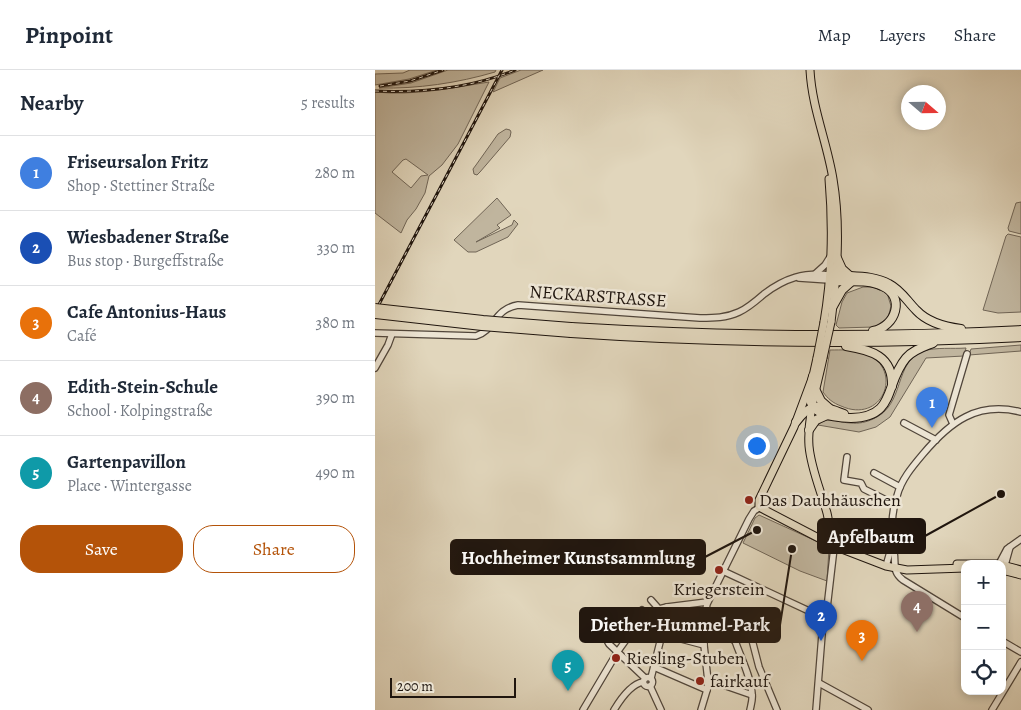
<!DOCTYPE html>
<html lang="en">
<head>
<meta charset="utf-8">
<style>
  body { margin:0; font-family:Alegreya,serif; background:#f2f2f3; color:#1f2937 }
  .controls { position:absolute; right:15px; bottom:15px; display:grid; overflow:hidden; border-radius:10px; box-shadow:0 2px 8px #0003 }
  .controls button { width:45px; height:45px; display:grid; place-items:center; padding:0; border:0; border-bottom:1px solid #e0e1e3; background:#fff; color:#1f2937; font:25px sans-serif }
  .compass { position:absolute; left:526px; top:15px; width:45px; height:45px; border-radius:50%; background:#fff; box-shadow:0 2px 8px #0003; rotate:110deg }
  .scale { position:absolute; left:15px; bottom:12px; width:126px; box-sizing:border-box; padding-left:5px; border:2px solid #1f150e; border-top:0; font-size:14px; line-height:18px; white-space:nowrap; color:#1f150e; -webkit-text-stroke:4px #ece4d3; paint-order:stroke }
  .you { position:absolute; left:381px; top:375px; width:18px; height:18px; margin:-12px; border:4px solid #fff; border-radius:50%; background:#1a73e8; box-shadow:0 0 0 8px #1a73e833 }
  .badge { display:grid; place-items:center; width:32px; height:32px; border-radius:50%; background:#b45309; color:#fff; font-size:16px; font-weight:700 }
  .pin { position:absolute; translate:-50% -41px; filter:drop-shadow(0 1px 2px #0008) }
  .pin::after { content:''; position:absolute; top:26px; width:18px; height:15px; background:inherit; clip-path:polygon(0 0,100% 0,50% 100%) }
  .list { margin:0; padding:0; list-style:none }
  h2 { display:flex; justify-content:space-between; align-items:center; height:65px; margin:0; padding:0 20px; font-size:21px }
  h2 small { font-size:16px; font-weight:400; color:#747a83 }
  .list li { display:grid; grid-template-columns:32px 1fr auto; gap:15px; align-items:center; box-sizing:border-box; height:75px; padding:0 20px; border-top:1px solid #e0e1e3 }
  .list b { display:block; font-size:19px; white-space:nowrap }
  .list p { margin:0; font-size:16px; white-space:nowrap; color:#747a83 }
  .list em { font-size:16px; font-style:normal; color:#747a83 }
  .actions { display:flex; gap:10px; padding:15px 20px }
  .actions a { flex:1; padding:11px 0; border:1px solid #b45309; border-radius:20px; text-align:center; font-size:18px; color:#b45309 }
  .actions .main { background:#b45309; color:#fff }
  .icon { flex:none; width:28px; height:28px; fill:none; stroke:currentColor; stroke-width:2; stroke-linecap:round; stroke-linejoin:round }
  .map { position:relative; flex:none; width:646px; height:640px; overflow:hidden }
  header { display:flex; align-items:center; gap:30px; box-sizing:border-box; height:70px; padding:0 25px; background:#fff; border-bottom:1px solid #e0e1e3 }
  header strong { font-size:24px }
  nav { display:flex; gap:28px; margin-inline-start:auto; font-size:18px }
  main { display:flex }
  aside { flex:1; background:#fff }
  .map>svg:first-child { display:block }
  .green { fill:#c0b59e; stroke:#706556; fill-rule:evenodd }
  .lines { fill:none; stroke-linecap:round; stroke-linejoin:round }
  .minor-casing { stroke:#50453a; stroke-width:8 }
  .major-casing { stroke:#1f150e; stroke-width:9 }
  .highway-casing { stroke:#1f150e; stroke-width:10 }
  .minor { stroke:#ece4d3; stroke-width:5.5 }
  .major { stroke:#e1d6bc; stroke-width:7 }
  .highway { stroke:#e1d6bc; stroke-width:8 }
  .rail-casing { stroke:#1f150e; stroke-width:3 }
  .rail { stroke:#ece4d3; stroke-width:1; stroke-dasharray:4; stroke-linecap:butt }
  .major-bridge-casing { stroke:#1f150e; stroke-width:9; stroke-linecap:butt }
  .highway-bridge-casing { stroke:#1f150e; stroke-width:10; stroke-linecap:butt }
  .major-bridge { stroke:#e1d6bc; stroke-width:7 }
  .highway-bridge { stroke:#e1d6bc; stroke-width:8 }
  .poi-dot { fill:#8f2418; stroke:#ece4d3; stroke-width:2 }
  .labels { text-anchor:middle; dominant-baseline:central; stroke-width:5; stroke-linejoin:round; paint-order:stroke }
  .street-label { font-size:18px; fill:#1f150e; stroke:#ece4d3 }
  .poi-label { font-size:18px; fill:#1f150e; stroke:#ece4d3; text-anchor:start }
  .leader { fill:none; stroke:#1f150e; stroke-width:2 }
  .callout-dot { fill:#1f150e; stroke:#ece4d3; stroke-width:2 }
  .callout { fill:#1f150e; stroke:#1f150e; stroke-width:2 }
  .callout-label { font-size:19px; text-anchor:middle; font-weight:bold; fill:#fff }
</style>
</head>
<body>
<header>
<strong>Pinpoint</strong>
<nav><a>Map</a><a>Layers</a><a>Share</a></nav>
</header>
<main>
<aside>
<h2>Nearby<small>5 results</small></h2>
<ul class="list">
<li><span class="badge" style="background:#3f7fe0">1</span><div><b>Friseursalon Fritz</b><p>Shop · Stettiner Straße</p></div><em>280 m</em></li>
<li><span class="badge" style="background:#1a4fb4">2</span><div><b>Wiesbadener Straße</b><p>Bus stop · Burgeffstraße</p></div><em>330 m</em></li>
<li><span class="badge" style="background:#e8710a">3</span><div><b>Cafe Antonius-Haus</b><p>Café</p></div><em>380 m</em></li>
<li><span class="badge" style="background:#8d6e63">4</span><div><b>Edith-Stein-Schule</b><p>School · Kolpingstraße</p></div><em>390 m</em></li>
<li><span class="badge" style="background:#0f9aa8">5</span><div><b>Gartenpavillon</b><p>Place · Wintergasse</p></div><em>490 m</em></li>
</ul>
<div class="actions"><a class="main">Save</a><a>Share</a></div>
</aside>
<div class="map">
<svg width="646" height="640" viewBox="0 0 646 640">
  <rect width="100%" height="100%" fill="#e1d6bc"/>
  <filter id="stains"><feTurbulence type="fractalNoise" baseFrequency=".004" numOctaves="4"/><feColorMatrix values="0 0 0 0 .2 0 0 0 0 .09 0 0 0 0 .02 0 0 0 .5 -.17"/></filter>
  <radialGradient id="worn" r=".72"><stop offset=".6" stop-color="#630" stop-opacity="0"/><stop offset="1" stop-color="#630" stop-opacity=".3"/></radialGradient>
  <g class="green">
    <polygon points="35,0 62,0 34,9 0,15 0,4 28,3"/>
    <path d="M 73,0 L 121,0 L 120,2 C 83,13 42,19 4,18 L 36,13 Z"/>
    <polygon points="146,0 168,0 118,22 125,8"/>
    <path d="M 114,12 L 83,74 L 67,95 L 54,106 L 50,123 L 41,139 L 32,150 L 26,163 L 0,143 L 0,22 C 39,26 76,18 114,12 ZM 31,89 L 53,105 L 46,106 L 36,118 L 17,102 L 28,90 Z"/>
    <polygon points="131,59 135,60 136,62 135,67 105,102 102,105 99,104 98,99 101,95 123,64"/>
    <polygon points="122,128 136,145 122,155 125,158 101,172 137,155 139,150 143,154 133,167 101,182 93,182 79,170"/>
    <polygon points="646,132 646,164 634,161 633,158 641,133"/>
    <polygon points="633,164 646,167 646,242 623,243 608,240 631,166"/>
    <polygon points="488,217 498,217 512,223 516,236 513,248 499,257 464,258 461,255 467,232 472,223"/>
    <polygon points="646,275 646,281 594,285 596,279"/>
    <path d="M 591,278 L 589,286 L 551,288 L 515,347 L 501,357 L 484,362 L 443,355 C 453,345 464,353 476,353 C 483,354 492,352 498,349 C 531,335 518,291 549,281 C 561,277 578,279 591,278 Z"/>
    <path d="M 455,280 C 466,280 479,279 490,283 C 530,299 508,355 466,336 C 458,333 453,329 448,322 Z"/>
    <polygon points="384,445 452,476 454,478 452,511 425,501 368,473 380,448"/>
  </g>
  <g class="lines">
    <defs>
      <g id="minor">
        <polyline points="440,204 450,195 455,187"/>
        <polyline points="424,208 454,210"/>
        <path d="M 0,263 L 101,266 C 120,260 119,239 143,235 L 325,248 C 339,248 351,248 364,242 C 373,238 381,231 389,224 C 410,208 429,202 455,205"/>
        <polyline points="0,298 13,275 17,264"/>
        <polyline points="529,353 561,370"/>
        <polyline points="578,354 574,345 592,284"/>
        <polyline points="472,387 469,410 486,413 489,419 519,434"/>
        <polyline points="499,403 525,417"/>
        <polyline points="624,494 632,479 646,469"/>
        <polyline points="511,496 517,475"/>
        <polyline points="627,498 630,495 635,477"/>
        <polyline points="348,501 449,548"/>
        <polyline points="276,530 284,539 292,537"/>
        <polyline points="267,540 276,550 279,560"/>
        <path d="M 590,548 L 528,510 C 517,502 521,494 519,482 C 516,465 516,443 522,426 C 526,410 537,397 548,384 C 575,352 602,331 646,342"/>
        <path d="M 329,549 L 356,558 C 361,579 376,604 377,624 C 378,629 376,635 375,640"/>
        <polyline points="226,560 234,574 270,608"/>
        <polyline points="287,564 329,575"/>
        <polyline points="359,570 376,566 384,597 402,640"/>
        <polyline points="627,571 646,582"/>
        <polyline points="279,597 332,620"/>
        <circle cx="273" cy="612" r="4.5"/>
        <polyline points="276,608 287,564 289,546 292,537 332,532"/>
        <polyline points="444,613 493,640"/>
        <polyline points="275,616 286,640"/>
        <polyline points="351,616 377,625"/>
        <polyline points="208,640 243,581 259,559 288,561"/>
        <path d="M 239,640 C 245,630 256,614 268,612"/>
        <polyline points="326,640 332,620 333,611 329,575 329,549 332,534 374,449 379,441 384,438"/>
        <polyline points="441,640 448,552 452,538 459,478 461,474"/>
        <polyline points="617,640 646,592"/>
      </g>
      <g id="major">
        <path d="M 435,0 C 437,38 452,72 458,109 C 466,156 462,205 456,252"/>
        <path d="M 449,252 C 457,205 458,156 454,109"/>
        <polyline points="442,288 438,306 419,357 384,430 384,437 459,476 511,496 532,500 590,498"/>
        <path d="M 448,288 C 442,317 432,346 434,376 C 436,399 446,421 452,443 C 455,455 454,470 467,476"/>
        <polyline points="582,494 624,494"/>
        <polyline points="627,495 646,500"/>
        <polyline points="627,500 646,505"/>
      </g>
      <g id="highway">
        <polyline points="462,188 467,199 476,207"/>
        <path d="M 461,205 C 478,207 498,205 514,214 C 526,220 532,231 541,240 C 553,253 570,257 586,259"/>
        <path d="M 460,211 C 475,212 494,209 507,216 C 531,226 521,257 498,261"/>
        <polyline points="458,236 467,220 476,212"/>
        <path d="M 196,257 C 346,266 496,268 646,260"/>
        <path d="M 196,263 C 346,273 496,275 646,267"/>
        <path d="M 471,276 C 496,280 518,286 517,316"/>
        <path d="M 438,306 C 436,317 430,334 443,341 C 451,346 466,348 476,348 C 522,347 509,314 531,288 C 538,280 548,277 558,273"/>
        <polyline points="441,321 446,331 454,338"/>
        <path d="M 421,352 C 437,330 447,336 469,344"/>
        <polyline points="434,360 441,350 452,345"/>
      </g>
    </defs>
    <use href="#minor" class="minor-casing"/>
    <use href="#major" class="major-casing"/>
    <use href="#highway" class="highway-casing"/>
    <use href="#minor" class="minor"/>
    <use href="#major" class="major"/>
    <use href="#highway" class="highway"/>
    <defs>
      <g id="rail">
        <polyline points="5,16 35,11 68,0"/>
        <path d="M 0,21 C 47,23 96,18 140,0"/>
        <polyline points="0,242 127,0"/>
      </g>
    </defs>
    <use href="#rail" class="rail-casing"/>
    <use href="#rail" class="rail"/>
    <defs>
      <g id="major-bridge">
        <polyline points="442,288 449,252"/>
        <polyline points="448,288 456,252"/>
      </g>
      <g id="highway-bridge">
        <polyline points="0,238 108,250 196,257"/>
        <polyline points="0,244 107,256 196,263"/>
      </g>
    </defs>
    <use href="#major-bridge" class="major-bridge-casing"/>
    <use href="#highway-bridge" class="highway-bridge-casing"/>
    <use href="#major-bridge" class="major-bridge"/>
    <use href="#highway-bridge" class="highway-bridge"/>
  </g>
  <g class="poi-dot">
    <circle cx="374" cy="430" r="5"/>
    <circle cx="344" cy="500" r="5"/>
    <circle cx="241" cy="588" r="5"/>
    <circle cx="325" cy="611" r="5"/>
  </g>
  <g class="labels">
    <g class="street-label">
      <text transform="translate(223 226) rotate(4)">NECKARSTRASSE</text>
    </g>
    <g class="poi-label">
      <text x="384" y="430">Das Daubhäuschen</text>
      <text x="344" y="519" text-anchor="middle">Kriegerstein</text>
      <text x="251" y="588">Riesling-Stuben</text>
      <text x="335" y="611">fairkauf</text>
    </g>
  </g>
  <path class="leader" d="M626 424L550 466M382 460L330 487M417 479L405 555"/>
  <g class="callout-dot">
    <circle cx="626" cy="424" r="5"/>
    <circle cx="382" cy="460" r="5"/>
    <circle cx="417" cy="479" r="5"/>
  </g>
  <g class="callout">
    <rect x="443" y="449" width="107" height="34" rx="5"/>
    <rect x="76" y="470" width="254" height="34" rx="5"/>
    <rect x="205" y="538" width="200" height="34" rx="5"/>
  </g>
  <g class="callout-label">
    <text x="496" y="473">Apfelbaum</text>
    <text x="203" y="494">Hochheimer Kunstsammlung</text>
    <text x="305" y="561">Diether-Hummel-Park</text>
  </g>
  <rect width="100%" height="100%" filter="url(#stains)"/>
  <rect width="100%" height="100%" fill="url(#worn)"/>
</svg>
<div class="controls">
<button>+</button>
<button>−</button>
<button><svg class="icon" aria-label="locate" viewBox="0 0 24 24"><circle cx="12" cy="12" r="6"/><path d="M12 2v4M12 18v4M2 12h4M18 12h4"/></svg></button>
</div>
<svg class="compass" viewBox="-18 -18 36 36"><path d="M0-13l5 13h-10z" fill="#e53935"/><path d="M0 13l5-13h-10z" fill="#747a83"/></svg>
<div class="scale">200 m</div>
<div class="you"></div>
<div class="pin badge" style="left:557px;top:358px;background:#3f7fe0">1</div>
<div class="pin badge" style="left:446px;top:571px;background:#1a4fb4">2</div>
<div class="pin badge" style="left:487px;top:591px;background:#e8710a">3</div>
<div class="pin badge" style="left:542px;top:562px;background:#8d6e63">4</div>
<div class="pin badge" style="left:193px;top:621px;background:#0f9aa8">5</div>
</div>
</main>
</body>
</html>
